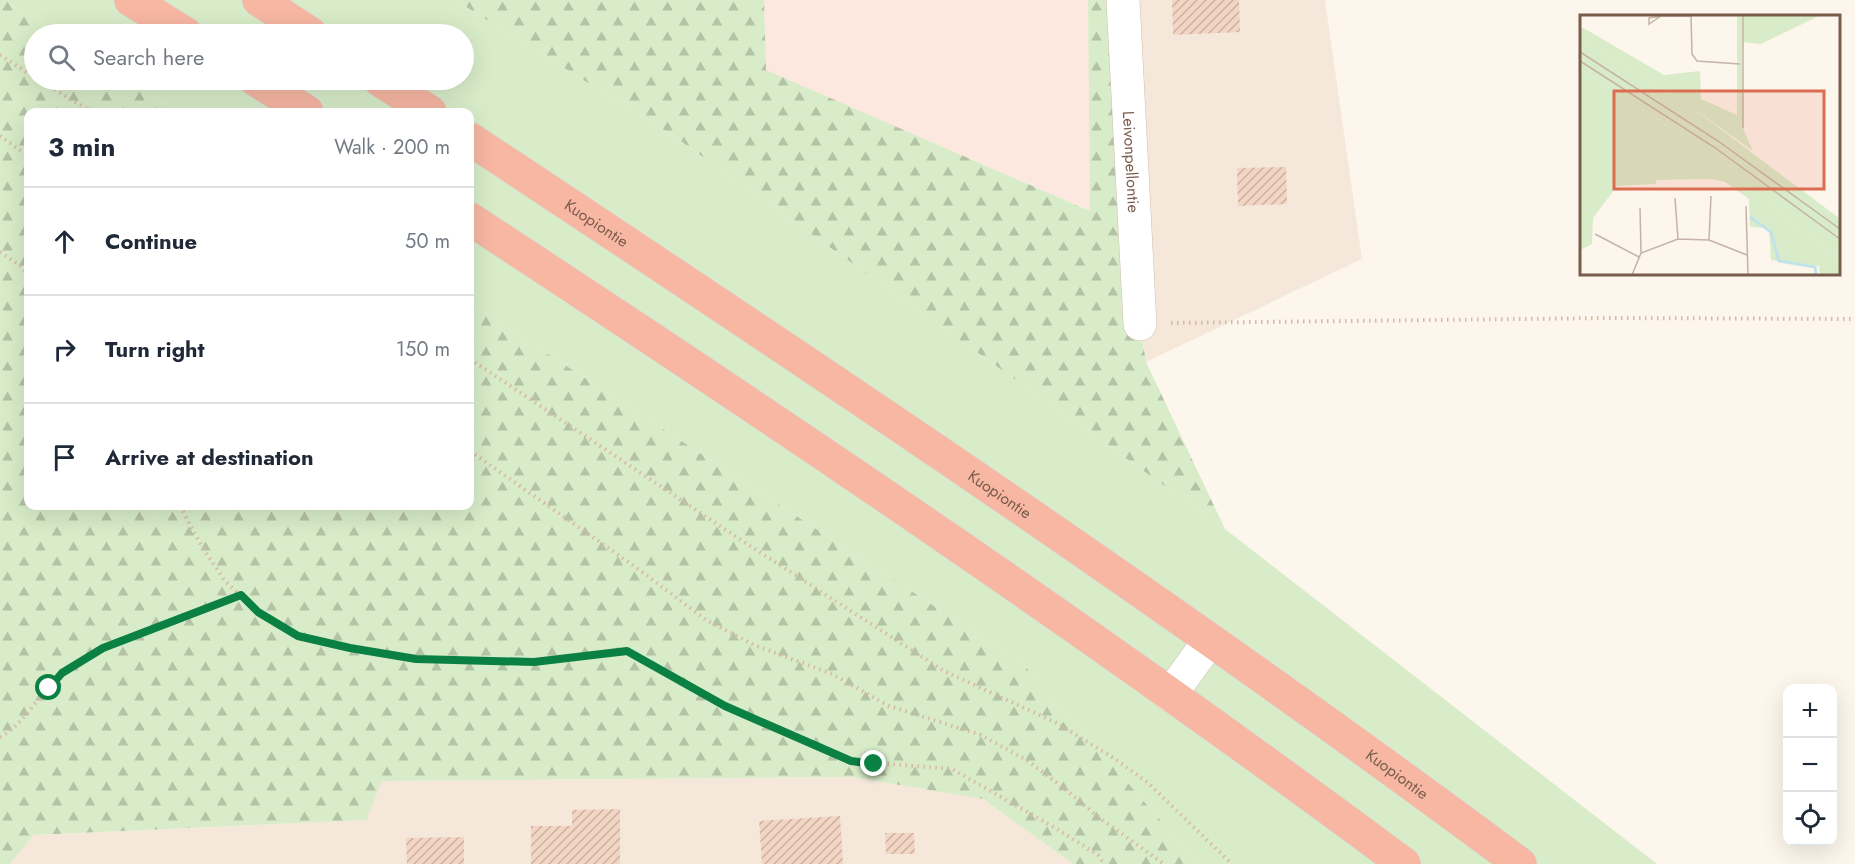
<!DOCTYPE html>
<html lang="en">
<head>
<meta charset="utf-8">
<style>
  body { margin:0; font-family:Jost,sans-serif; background:#f6f6f7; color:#1f2937 }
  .controls { position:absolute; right:18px; bottom:18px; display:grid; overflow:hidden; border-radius:12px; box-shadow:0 6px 24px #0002 }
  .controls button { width:54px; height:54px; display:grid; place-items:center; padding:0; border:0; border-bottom:2px solid #e0e1e3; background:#fff; color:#1f2937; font:30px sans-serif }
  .stop { position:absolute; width:18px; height:18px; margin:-14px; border:4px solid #0b8043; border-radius:50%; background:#fff }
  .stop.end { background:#0b8043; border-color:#fff; box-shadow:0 2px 6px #0008 }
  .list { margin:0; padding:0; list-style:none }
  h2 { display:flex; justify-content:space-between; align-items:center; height:78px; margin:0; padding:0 24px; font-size:26px }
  h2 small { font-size:20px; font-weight:400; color:#747a83 }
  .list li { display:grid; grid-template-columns:39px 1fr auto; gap:18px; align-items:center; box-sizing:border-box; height:108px; padding:0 24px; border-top:2px solid #e0e1e3 }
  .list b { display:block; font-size:22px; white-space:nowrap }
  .list em { font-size:20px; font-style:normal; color:#747a83 }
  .icon { flex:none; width:33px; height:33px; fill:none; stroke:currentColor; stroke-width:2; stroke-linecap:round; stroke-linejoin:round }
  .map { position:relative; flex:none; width:1855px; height:864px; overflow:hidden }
  .search { position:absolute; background:#fff; box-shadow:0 6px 24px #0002; left:24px; top:24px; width:450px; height:66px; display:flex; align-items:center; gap:15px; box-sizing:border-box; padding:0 21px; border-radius:33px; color:#747a83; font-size:22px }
  .panel { position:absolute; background:#fff; box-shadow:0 6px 24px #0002; left:24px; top:108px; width:450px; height:402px; border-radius:12px }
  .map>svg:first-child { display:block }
  .residential { fill:#f5e8da }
  .commercial { fill:#fde8e0 }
  .grass { fill:#d8ecc9 }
  .forest { fill:url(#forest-firs) }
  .building { fill:url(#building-hatch) }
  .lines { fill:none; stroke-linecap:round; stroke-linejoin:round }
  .minor-casing { stroke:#d1beb0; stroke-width:34 }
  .highway-casing { stroke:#dad1cd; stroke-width:34 }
  .path { stroke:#d9b8a5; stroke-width:4; stroke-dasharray:1.5 4.5; stroke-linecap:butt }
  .minor { stroke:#fff; stroke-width:33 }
  .highway { stroke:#f7b7a3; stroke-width:33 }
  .route { stroke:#0b8043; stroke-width:8 }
  .labels { text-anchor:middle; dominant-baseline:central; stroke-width:5; stroke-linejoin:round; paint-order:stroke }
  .street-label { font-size:16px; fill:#7a5c4d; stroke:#fffaf3 }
  .inset-river { fill:none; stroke:#bfe3e8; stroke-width:3 }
  .inset-road { fill:none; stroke:#c5b3a7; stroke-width:1.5 }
  .view { fill:#dc6d51; fill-opacity:0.15; stroke:#dc6d51; stroke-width:3 }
  .inset-edge { fill:none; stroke:#7a5c4d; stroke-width:3 }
</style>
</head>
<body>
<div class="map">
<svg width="1855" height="864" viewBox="0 0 1855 864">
  <defs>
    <pattern id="forest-firs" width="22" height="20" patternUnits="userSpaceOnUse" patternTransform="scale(1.5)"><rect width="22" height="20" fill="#d8ecc9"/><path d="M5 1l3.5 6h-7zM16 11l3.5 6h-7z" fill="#b4c2a5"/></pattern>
    <pattern id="building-hatch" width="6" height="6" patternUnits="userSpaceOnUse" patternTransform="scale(1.5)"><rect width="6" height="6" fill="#f3d5c3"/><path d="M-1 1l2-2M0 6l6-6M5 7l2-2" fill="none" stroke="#cab0a1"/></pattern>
  </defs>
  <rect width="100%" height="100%" fill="#fdf6ec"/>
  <g class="residential">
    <polygon points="1123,0 1325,0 1362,259 1146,362 1140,324"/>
    <polygon points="852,777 983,799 1073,864 10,864 33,835 366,820 381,781"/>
  </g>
  <polygon class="commercial" points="764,0 1088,0 1091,211 765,70"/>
  <polygon class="grass" points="4,0 455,0 675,137 1225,529 1657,864 1199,864 1023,664 470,303 470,112 177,112 126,80 464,80 464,34 57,34"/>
  <g class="forest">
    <polygon points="0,0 4,0 57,34 34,34 34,80 126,80 177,112 28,112 28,506 470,506 470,303 1023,664 1199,864 1073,864 983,799 852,777 382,781 366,820 33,835 10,864 0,864"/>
    <polygon points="455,0 764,0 766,70 1090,211 1088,0 1123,0 1140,324 1146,362 1225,529 675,137"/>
  </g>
  <g class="building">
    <polygon points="1172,0 1239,0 1240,32 1173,35"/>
    <polygon points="1286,167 1287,204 1238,206 1237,168"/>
    <polygon points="620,809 620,864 531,864 531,826 572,826 572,810"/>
    <polygon points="840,816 843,864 762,864 759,821"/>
    <polygon points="885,833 914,833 915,854 886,854"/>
    <polygon points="464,837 464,864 407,864 406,838"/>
  </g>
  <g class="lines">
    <defs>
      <g id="minor">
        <path id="s1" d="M 1123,0 L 1140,324"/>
        <polyline points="1170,695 1210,640"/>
      </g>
      <g id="highway">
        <polyline points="131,0 186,34"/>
        <polyline points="259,0 311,34"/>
        <polyline points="256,80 307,112"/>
        <polyline points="380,80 430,112"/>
        <path id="s2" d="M 470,139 C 824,373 1179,610 1520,864"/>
        <path d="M 470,219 C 786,426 1100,638 1404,864"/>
      </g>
    </defs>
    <use href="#minor" class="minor-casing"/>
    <use href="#highway" class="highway-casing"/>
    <g class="path">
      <polyline points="0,55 34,77"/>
      <polyline points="39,80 92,112"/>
      <polyline points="0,136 28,156"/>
      <polyline points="0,252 21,266 28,274"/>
      <polyline points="1171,323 1609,318 1855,319"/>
      <polyline points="470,359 744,542 944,671 1057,723 1115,759 1147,782 1232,864"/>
      <polyline points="470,451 641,571 706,620 754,645 832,674 889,706 981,735 1028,761 1065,789 1097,816 1164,864"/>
      <polyline points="180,506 202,547 225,581 258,612 298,636 350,648 416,659 476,662 534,662 627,651 725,706 851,761 952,769 1057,829 1098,855 1104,864"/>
      <path d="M 0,737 C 28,722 40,689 64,672 C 114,636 183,617 241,595"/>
    </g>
    <use href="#minor" class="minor"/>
    <use href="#highway" class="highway"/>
  </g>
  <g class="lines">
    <polyline class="route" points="49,688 62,673 103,648 241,595 258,612 298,636 350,648 416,659 534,662 627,651 725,706 851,761 874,764"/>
  </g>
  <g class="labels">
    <g class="street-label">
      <text stroke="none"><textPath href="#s1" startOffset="162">Leivonpellontie</textPath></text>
      <text stroke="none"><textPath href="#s2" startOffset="152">Kuopiontie</textPath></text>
      <text stroke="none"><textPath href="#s2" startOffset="638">Kuopiontie</textPath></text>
      <text stroke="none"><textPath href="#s2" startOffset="1124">Kuopiontie</textPath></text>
    </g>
  </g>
  <g transform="translate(1580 15)">
    <rect width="260" height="260" fill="#fdf6ec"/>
    <path d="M 0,23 L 110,91 L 259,203 L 259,243 L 172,177 L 150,151 L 0,54 Z" fill="#d8ecc9"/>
    <path d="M 157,0 L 241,0 L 181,29 L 162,27 L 163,113 L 173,136 L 110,91 L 0,23 L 0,11 L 84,60 L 120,56 L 121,84 L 157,100 ZM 0,54 L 150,151 L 172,177 L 259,243 L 259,259 L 240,259 L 239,251 L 191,245 L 189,213 L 170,212 L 169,184 L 145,167 L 130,164 L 77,165 L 75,169 L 37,171 L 13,203 L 12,229 L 0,235 Z" fill="#d8ecc9"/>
    <path class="inset-river" d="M 170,202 L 191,217 L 199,246 L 235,252 L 236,260"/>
    <path class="inset-road" d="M 111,0 L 112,39 L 117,46 L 160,49M 163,0 L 163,113M 81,1 L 69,9 L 69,3 L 81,1 L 111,1M 0,37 L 138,126 L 260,214M 0,46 L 134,132 L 260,224M 95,183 L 98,224M 166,191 L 168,260M 60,193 L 61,238M 15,219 L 59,242M 129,225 L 131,181M 52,260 L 61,238 L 98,224 L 129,225 L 167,240"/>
    <path class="view" d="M 34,76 L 244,76 L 244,174 L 34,174 Z"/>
    <rect width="260" height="260" class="inset-edge"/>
  </g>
</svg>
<div class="controls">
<button>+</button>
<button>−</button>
<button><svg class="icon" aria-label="locate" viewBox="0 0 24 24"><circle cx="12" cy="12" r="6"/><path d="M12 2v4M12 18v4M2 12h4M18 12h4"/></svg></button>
</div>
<div class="stop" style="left:49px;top:688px"></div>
<div class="stop end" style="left:874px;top:764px"></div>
<div class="search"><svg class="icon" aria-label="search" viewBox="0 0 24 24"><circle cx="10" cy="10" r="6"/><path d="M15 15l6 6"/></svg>Search here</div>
<section class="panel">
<h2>3 min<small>Walk · 200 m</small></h2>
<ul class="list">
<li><svg class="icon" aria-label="ahead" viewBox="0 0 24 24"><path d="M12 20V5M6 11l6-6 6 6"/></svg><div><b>Continue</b></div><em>50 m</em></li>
<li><svg class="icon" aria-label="right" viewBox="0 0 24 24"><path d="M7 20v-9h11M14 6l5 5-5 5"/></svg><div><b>Turn right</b></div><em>150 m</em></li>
<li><svg class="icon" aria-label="arrive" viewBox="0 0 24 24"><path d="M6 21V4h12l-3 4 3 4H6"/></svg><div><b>Arrive at destination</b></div></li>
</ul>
</section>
</div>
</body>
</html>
